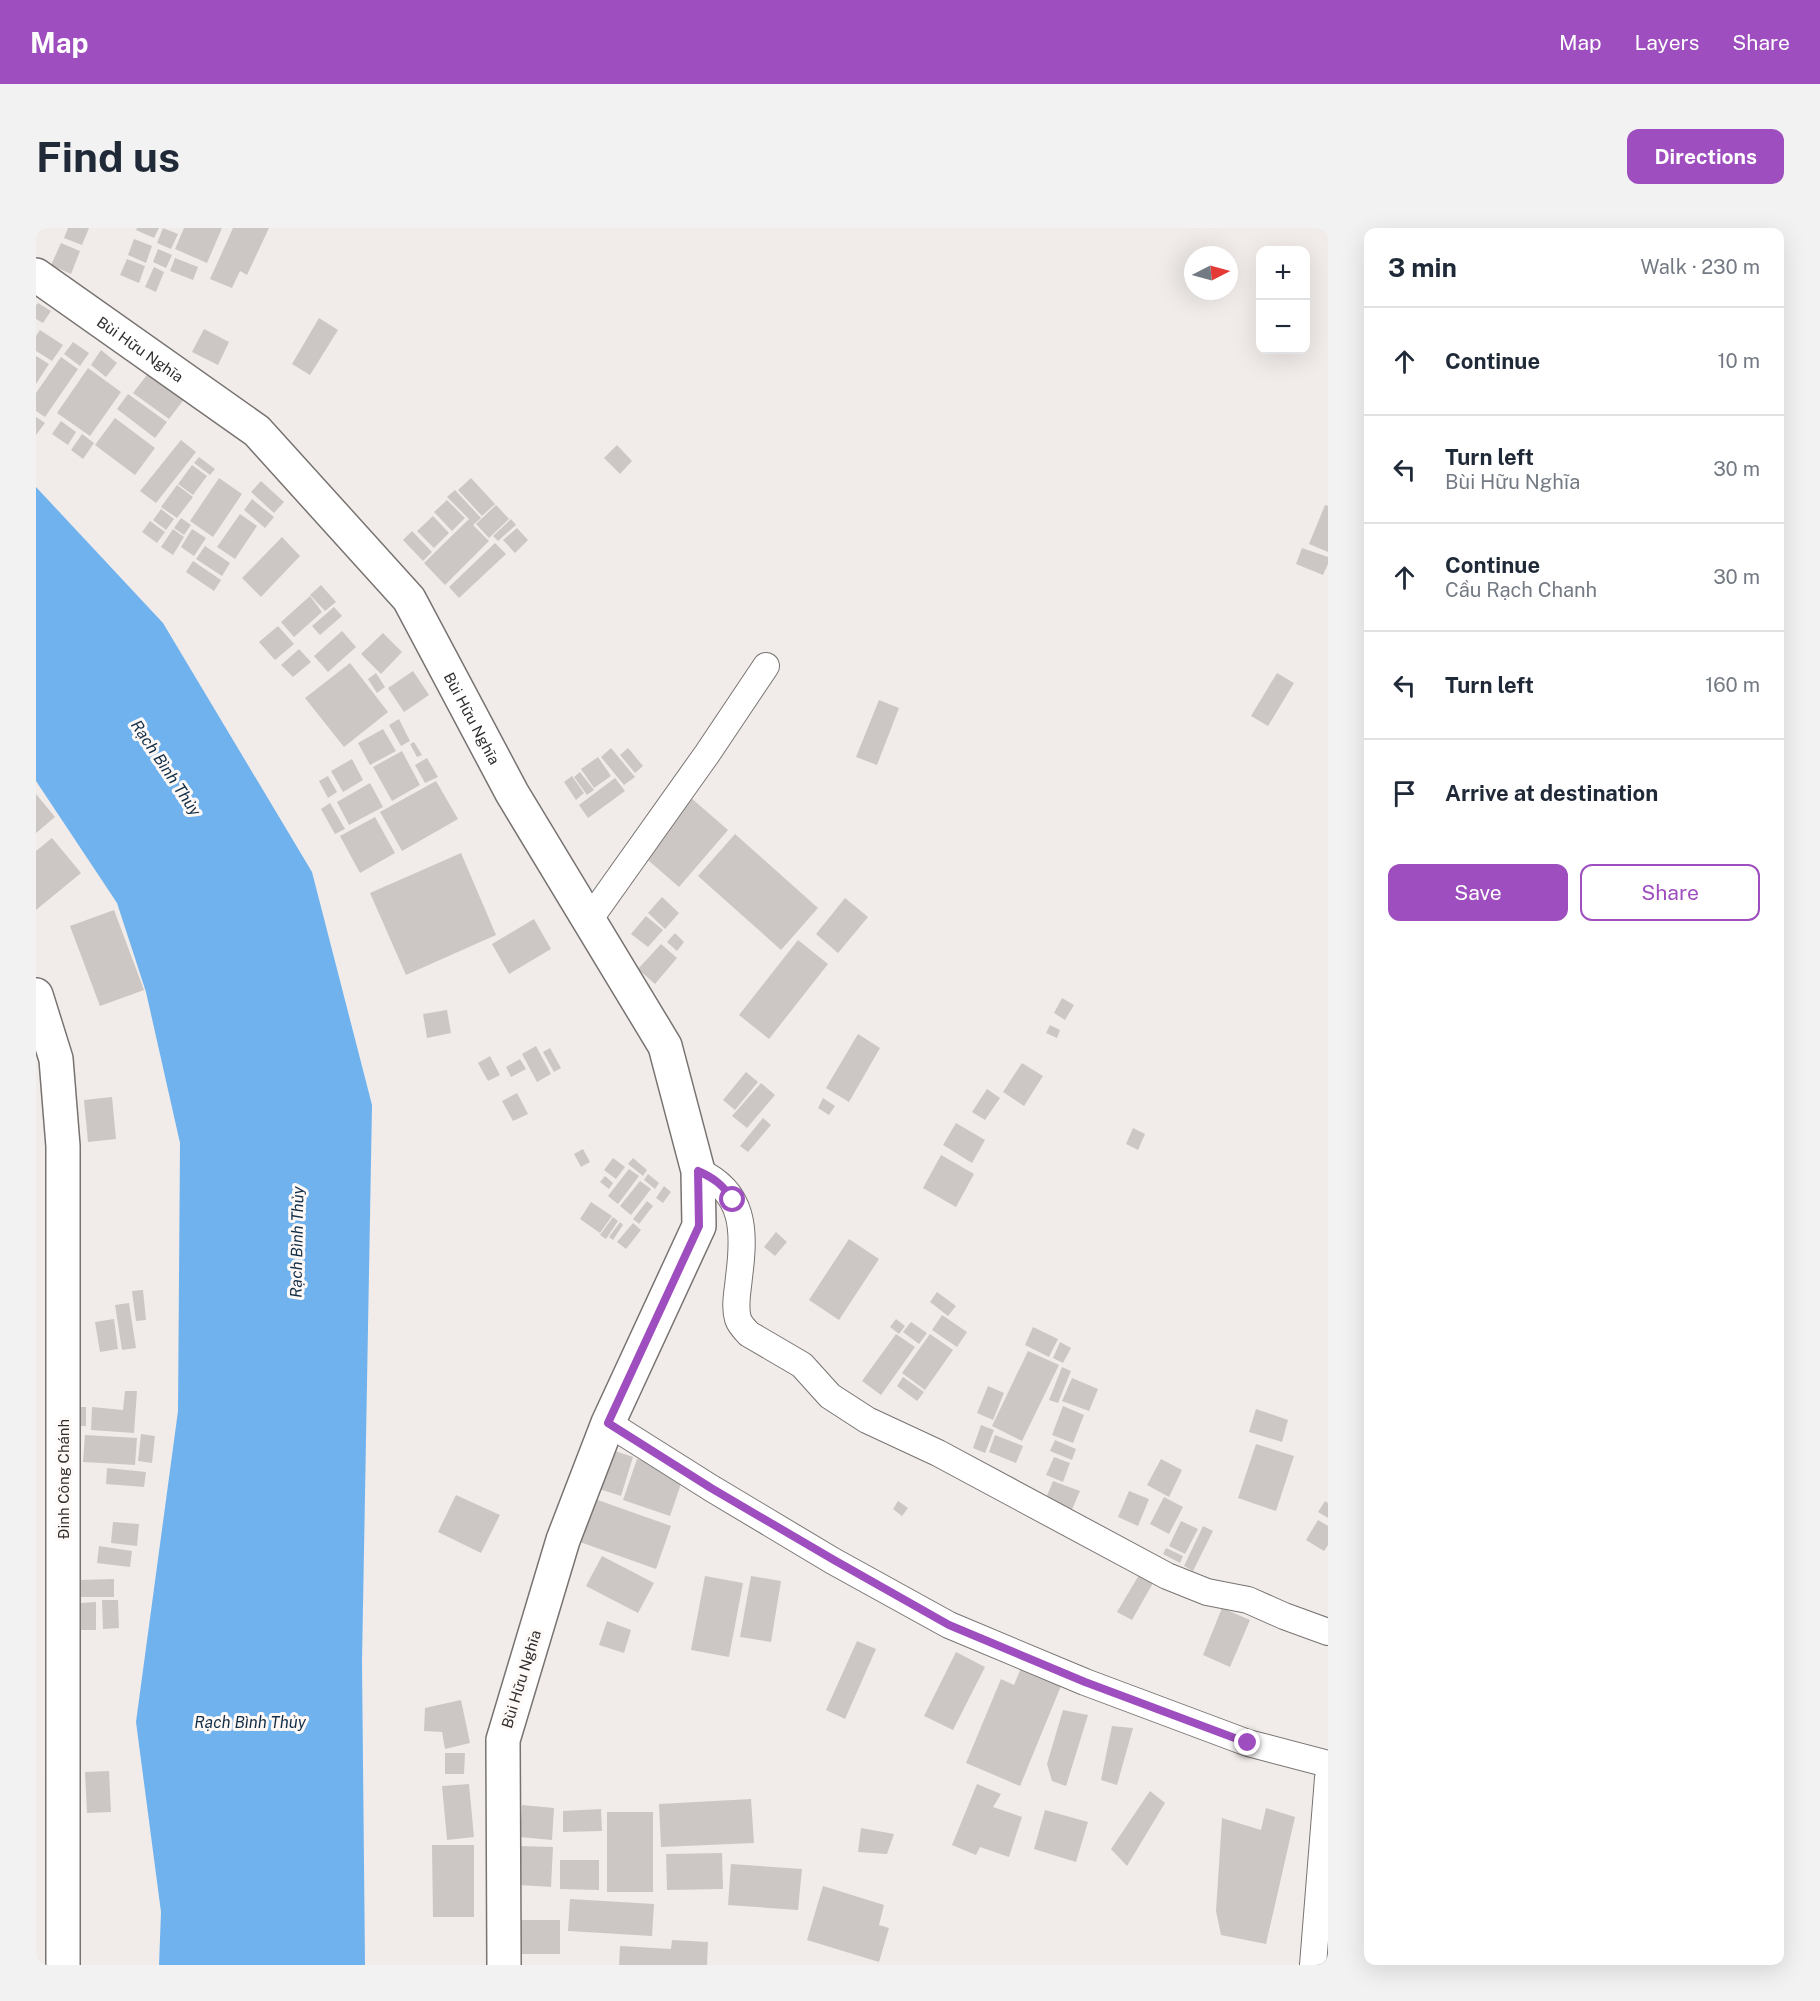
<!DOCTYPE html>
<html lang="en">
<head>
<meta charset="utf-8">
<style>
  body { margin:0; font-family:"Public Sans",sans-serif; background:#f2f2f3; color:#1f2937 }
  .controls { position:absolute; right:18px; top:18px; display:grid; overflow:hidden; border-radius:12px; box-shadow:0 6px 24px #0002 }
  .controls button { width:54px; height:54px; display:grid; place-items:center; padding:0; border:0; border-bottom:2px solid #e0e1e3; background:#fff; color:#1f2937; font:30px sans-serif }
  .compass { position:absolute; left:1148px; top:18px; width:54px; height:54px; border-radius:50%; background:#fff; box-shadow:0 6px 24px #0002; rotate:84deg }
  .stop { position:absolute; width:18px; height:18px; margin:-14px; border:4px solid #9e4ebe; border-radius:50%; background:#fff }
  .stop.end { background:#9e4ebe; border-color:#fff; box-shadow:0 2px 6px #0008 }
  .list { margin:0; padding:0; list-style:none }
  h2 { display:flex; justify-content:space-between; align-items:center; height:78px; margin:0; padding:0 24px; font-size:26px }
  h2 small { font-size:20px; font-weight:400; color:#747a83 }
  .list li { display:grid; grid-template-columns:39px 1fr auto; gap:18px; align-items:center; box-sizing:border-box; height:108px; padding:0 24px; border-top:2px solid #e0e1e3 }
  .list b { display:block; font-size:22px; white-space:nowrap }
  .list p { margin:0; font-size:20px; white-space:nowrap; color:#747a83 }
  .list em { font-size:20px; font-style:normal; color:#747a83 }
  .actions { display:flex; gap:12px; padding:18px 24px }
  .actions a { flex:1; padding:14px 0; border:2px solid #9e4ebe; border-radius:12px; text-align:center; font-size:21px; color:#9e4ebe }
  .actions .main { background:#9e4ebe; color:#fff }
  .icon { flex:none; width:33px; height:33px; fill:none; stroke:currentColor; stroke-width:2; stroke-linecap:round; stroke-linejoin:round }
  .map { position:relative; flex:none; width:1292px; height:1737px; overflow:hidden; border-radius:12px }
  header { display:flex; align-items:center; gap:36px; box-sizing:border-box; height:84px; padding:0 30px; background:#9e4ebe; color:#fff }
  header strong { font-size:28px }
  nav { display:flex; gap:33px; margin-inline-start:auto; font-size:21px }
  .intro { display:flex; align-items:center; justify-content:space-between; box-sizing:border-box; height:144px; padding:0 36px }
  h1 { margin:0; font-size:42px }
  .button { padding:15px 27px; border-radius:12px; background:#9e4ebe; color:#fff; font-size:21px; font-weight:700 }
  main { display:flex; gap:36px; padding:0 36px }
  aside { flex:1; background:#fff; border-radius:12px; box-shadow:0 6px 24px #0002 }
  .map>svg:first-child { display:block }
  .water { fill:#70b2ee }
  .building { fill:#ccc7c5 }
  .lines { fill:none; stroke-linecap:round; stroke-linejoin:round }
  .street-casing { stroke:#787371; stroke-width:28 }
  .secondary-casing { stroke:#787371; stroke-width:36 }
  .street { stroke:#fff; stroke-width:26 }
  .secondary { stroke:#fff; stroke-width:33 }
  .route { stroke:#9e4ebe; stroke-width:8 }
  .labels { text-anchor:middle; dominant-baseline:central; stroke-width:6; stroke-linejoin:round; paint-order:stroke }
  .street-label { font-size:15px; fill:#2f2d2d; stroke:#fef9f7 }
  .water-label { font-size:16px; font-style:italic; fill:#122e47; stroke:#fef9f7 }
</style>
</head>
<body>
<header>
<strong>Map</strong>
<nav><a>Map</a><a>Layers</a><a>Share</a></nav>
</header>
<div class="intro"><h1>Find us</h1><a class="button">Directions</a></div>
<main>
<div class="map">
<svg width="1292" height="1737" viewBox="0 0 1292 1737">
  <rect width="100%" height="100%" fill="#f1ece9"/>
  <polygon class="water" points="0,259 127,395 276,644 336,877 326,1434 329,1737 123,1737 125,1684 100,1494 142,1183 144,915 110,764 81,675 0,553"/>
  <g class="building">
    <polygon points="32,0 53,0 46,17 28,10"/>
    <polygon points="101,0 123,0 118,10 100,2"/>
    <polygon points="127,0 142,6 135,21 121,15"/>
    <polygon points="148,0 186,0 171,35 139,21"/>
    <polygon points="197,0 233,0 211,47 204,43 196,60 174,51"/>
    <polygon points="98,11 116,18 110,35 92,27"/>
    <polygon points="25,15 44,23 35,46 15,37"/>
    <polygon points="122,21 136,27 130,40 117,34"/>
    <polygon points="139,30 162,39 157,52 134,43"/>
    <polygon points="91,31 109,38 103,55 84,47"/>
    <polygon points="118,39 128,44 120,64 109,59"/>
    <polygon points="2,75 15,83 7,95 0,91 0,77"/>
    <polygon points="283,90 302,102 274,147 256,136"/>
    <polygon points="168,101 193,114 182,137 156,124"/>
    <polygon points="4,102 27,117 16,133 0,123 0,108"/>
    <polygon points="37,114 53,125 44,138 28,126"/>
    <polygon points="65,122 81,135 70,149 55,137"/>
    <polygon points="0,128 13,136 0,156"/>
    <polygon points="25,129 42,141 9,189 0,183 0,165"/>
    <polygon points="52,140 85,164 54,208 21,185"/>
    <polygon points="114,143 149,170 133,191 97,165"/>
    <polygon points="92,166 131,194 119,210 81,181"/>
    <polygon points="0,189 9,195 0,207"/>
    <polygon points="79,190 119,220 99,247 59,217"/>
    <polygon points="25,193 40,204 32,217 16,206"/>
    <polygon points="46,206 58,215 47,231 35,222"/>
    <polygon points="145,212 160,224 120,275 104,263"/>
    <polygon points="581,217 596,233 584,246 568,230"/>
    <polygon points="163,229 179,241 174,247 158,235"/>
    <polygon points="156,237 171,248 157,267 142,256"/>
    <polygon points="183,250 206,266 177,309 154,293"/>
    <polygon points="435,250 459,276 446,288 422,262"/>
    <polygon points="225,253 248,274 238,285 215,264"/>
    <polygon points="141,257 157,269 141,290 125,279"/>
    <polygon points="419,262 445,290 437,297 453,313 409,357 388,335 433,291 411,269"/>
    <polygon points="216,271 238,289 229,300 208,282"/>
    <polygon points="411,272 429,290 416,303 398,284"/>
    <polygon points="460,277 473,291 453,310 440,296"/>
    <polygon points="1289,277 1292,278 1292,324 1273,316"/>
    <polygon points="125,281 138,291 130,302 117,292"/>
    <polygon points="204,286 221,298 199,331 181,319"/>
    <polygon points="397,288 413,305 398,320 381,303"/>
    <polygon points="145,290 155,297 148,307 138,300"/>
    <polygon points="475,291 480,297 462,313 457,308"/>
    <polygon points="114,293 129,304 121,315 106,304"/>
    <polygon points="481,300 492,312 479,325 467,312"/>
    <polygon points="137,301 148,309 137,327 125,319"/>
    <polygon points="156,301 170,310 158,328 145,319"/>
    <polygon points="376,303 396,324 387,333 367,312"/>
    <polygon points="246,309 264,328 225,369 206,350"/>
    <polygon points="459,315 470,326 423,370 413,359"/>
    <polygon points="169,318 194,335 186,348 160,331"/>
    <polygon points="1266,320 1292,329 1292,336 1287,347 1260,336"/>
    <polygon points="157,333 185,352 178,363 150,344"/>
    <polygon points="285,357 300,374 289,383 274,367"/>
    <polygon points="274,368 286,384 258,409 245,394"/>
    <polygon points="298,379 306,388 284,407 276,398"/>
    <polygon points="242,398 258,416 239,432 223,414"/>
    <polygon points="306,403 320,419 292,444 278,428"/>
    <polygon points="347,405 366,424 345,446 325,426"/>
    <polygon points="263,421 275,434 257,449 245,437"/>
    <polygon points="314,435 352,484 308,519 269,470"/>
    <polygon points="377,443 393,467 368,484 352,460"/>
    <polygon points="340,445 349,459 341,465 332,451"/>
    <polygon points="1241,445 1258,455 1232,498 1215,488"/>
    <polygon points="843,472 863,480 841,537 820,529"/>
    <polygon points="363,491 374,513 365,518 353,497"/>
    <polygon points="347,501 360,523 334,537 322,515"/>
    <polygon points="378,514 386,527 381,529 374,516"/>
    <polygon points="575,520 599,549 588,557 565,529"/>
    <polygon points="592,520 607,538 599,545 584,527"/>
    <polygon points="366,523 384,557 356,573 337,539"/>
    <polygon points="562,529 575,548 558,560 545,541"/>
    <polygon points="391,530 402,549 389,555 379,537"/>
    <polygon points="316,531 327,552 307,564 295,543"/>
    <polygon points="544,544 558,562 551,567 538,549"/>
    <polygon points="292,548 301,564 292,570 283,553"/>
    <polygon points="536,548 548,565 540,572 528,554"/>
    <polygon points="579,550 589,563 552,590 543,577"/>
    <polygon points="400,553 422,591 366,623 344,584"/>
    <polygon points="334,555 347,579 313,597 301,574"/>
    <polygon points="0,566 19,589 0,605"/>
    <polygon points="654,569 692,602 643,659 605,626"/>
    <polygon points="294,575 309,601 299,606 285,581"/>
    <polygon points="339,589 359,625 324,645 304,608"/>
    <polygon points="699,606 782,680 745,722 662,648"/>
    <polygon points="16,610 45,645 0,682 0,623"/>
    <polygon points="425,625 460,707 370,747 334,665"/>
    <polygon points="626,669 643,685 629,701 612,685"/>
    <polygon points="809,670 832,689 802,725 780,706"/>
    <polygon points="78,682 108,762 64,778 34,698"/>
    <polygon points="610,688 627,702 612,719 595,706"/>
    <polygon points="498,691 515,721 473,746 456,716"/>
    <polygon points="639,705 648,714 641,723 631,714"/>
    <polygon points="762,712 792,736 733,811 703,787"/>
    <polygon points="625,716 641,730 619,756 602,741"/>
    <polygon points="1026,770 1038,777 1029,792 1018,785"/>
    <polygon points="411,782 415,805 391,810 387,786"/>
    <polygon points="1014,797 1024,802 1021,810 1010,805"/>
    <polygon points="822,806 844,820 813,874 790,860"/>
    <polygon points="500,818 515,846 501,854 486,826"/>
    <polygon points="514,820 525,840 518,844 507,824"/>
    <polygon points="454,828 464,847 452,853 442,835"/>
    <polygon points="484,831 490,841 475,849 470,839"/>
    <polygon points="986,835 1007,848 988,878 967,864"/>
    <polygon points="710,844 722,854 699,882 687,872"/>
    <polygon points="725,855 739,867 711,900 696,888"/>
    <polygon points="951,861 964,870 949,892 936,884"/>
    <polygon points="481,865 492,886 477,893 466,873"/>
    <polygon points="76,869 80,911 52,914 48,872"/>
    <polygon points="787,870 799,878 793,887 782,880"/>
    <polygon points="727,890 735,897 712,924 704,918"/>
    <polygon points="920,895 949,912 936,935 907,917"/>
    <polygon points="1097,900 1109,906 1102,922 1090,916"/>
    <polygon points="547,921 554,934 545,939 538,926"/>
    <polygon points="905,927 938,946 920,979 887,960"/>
    <polygon points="577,930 589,939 580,951 568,942"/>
    <polygon points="597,930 611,942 607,948 592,936"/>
    <polygon points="593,941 603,948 582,976 572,968"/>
    <polygon points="612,946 623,955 619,961 608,952"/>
    <polygon points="569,948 577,955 573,961 564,954"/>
    <polygon points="604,953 615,961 595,987 584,978"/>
    <polygon points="628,958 635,964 627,975 620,970"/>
    <polygon points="611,973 617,978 603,996 597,991"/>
    <polygon points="555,974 576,988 564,1005 544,991"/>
    <polygon points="577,989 582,993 570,1011 564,1007"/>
    <polygon points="584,994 587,997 577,1012 573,1009"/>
    <polygon points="597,995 605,1002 590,1021 581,1014"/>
    <polygon points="740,1004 751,1014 739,1028 728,1019"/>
    <polygon points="813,1011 843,1031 803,1092 773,1072"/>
    <polygon points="107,1062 110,1092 100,1093 96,1063"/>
    <polygon points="901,1064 920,1078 912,1088 894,1074"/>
    <polygon points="93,1075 100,1120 86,1122 79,1077"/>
    <polygon points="906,1087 931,1104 921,1119 896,1102"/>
    <polygon points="78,1091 82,1121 64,1124 59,1094"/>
    <polygon points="860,1091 869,1098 863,1106 854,1099"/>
    <polygon points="875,1094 891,1105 883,1116 867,1104"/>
    <polygon points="997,1099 1022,1111 1013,1129 989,1117"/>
    <polygon points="860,1106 879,1119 845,1167 826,1153"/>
    <polygon points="894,1106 917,1122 889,1162 866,1145"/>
    <polygon points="1024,1114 1035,1120 1027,1135 1017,1130"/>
    <polygon points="992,1123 1023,1137 986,1213 956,1198"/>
    <polygon points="1026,1139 1035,1143 1022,1175 1013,1172"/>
    <polygon points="867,1149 888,1164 881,1173 861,1158"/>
    <polygon points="1036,1150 1062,1161 1053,1183 1026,1173"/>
    <polygon points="952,1158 968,1165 957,1192 941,1185"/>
    <polygon points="89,1163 101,1163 98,1205 55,1202 56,1179 87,1182"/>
    <polygon points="1027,1178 1048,1187 1037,1215 1016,1207"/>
    <polygon points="30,1179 50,1179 50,1198 31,1198"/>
    <polygon points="1220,1181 1252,1192 1246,1214 1213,1204"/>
    <polygon points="945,1197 958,1202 949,1225 937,1220"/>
    <polygon points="105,1206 119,1208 116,1235 102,1233"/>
    <polygon points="49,1207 101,1210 99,1237 47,1234"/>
    <polygon points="959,1207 987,1218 980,1235 953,1224"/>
    <polygon points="1019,1212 1040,1221 1036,1232 1014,1223"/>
    <polygon points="1220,1216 1258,1228 1240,1283 1202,1270"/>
    <polygon points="573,1221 597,1229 585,1268 560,1260"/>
    <polygon points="1018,1229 1034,1235 1027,1254 1010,1247"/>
    <polygon points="601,1231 648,1247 634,1288 587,1272"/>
    <polygon points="1125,1231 1146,1242 1133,1269 1111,1257"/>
    <polygon points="71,1240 110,1244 108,1259 70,1256"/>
    <polygon points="1017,1253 1044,1263 1034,1286 1008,1275"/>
    <polygon points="1093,1263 1113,1271 1102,1298 1082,1289"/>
    <polygon points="420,1267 464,1287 445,1325 402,1304"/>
    <polygon points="1128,1269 1147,1279 1133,1306 1114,1296"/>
    <polygon points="559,1271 635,1298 620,1341 544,1314"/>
    <polygon points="862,1273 872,1280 866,1288 857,1281"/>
    <polygon points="1289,1273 1292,1275 1292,1290 1282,1284"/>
    <polygon points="1282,1292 1292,1298 1292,1317 1288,1323 1270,1312"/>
    <polygon points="1145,1293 1162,1301 1149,1326 1133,1318"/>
    <polygon points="77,1294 103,1296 101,1318 75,1315"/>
    <polygon points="1167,1298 1177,1303 1157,1343 1148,1338"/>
    <polygon points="63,1318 96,1323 94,1339 61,1335"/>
    <polygon points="1130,1320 1147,1328 1144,1335 1127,1326"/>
    <polygon points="566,1328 618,1355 602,1385 550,1358"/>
    <polygon points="1103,1347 1117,1355 1096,1392 1081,1384"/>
    <polygon points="669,1348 707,1355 693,1429 655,1422"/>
    <polygon points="715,1348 745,1353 735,1414 704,1409"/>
    <polygon points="78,1351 78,1369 44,1369 44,1352"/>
    <polygon points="66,1372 82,1372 83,1400 67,1401"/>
    <polygon points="60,1374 60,1402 45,1402 44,1375"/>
    <polygon points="1186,1380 1214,1392 1194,1439 1167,1427"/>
    <polygon points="571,1393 595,1402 588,1425 563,1417"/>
    <polygon points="821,1413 840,1421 809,1491 790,1482"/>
    <polygon points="920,1424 949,1439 917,1502 888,1488"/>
    <polygon points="985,1440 1025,1458 984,1558 930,1535 965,1451 978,1457"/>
    <polygon points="425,1472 434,1515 409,1521 406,1504 388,1503 389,1480"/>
    <polygon points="1027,1482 1052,1487 1030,1558 1016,1553 1011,1536"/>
    <polygon points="1076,1498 1097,1500 1081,1557 1065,1552"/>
    <polygon points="409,1525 429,1525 428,1546 409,1546"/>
    <polygon points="73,1543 75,1584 51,1585 49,1544"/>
    <polygon points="433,1556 438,1609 411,1612 406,1558"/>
    <polygon points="941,1556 965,1566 957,1579 986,1589 973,1629 944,1619 940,1627 916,1617"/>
    <polygon points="1114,1563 1129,1575 1091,1638 1075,1621"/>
    <polygon points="715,1571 718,1615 625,1619 623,1576"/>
    <polygon points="486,1577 518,1580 516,1612 484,1609"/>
    <polygon points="1230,1580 1259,1589 1230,1716 1185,1707 1180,1683 1186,1590 1225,1602"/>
    <polygon points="565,1581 566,1603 527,1604 527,1583"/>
    <polygon points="1009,1582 1052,1594 1040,1634 998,1621"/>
    <rect x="571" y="1584" width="46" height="80"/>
    <polygon points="825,1600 858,1606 851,1626 822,1624"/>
    <polygon points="396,1617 438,1617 438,1689 397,1689"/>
    <polygon points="484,1618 517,1619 515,1659 483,1657"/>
    <polygon points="686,1625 687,1661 631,1662 630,1626"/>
    <polygon points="524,1632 563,1632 563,1662 524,1661"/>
    <polygon points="695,1636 766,1641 762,1682 692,1677"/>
    <polygon points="787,1658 848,1677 843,1697 853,1700 843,1734 771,1712"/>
    <polygon points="534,1671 618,1676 616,1708 532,1703"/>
    <rect x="482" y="1692" width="42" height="34"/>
    <polygon points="636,1712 672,1714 671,1737 583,1737 584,1718 635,1721"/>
  </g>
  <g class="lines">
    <defs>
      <g id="street">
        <polyline points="553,692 671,526 730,438"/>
        <path d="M 662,943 C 709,964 709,1003 703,1049 C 702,1062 698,1078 702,1091 C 704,1097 709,1102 713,1106 L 766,1137 L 794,1168 L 831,1192 L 902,1225 L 1131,1348 L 1171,1364 L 1212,1372 L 1248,1388 L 1292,1404"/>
        <polyline points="572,1195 675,1260 797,1333 913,1397 1049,1454 1212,1515 1292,1536"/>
        <polyline points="1277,1737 1292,1550"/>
      </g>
      <g id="secondary">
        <path id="s1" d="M 0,47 L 221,203 L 373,371 L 476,565 L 629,818 L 662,943 L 663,998 L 572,1195 L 527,1312 L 467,1512 L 468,1737"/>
        <polyline points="0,767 20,831 27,918 27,1737"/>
      </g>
    </defs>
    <use href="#street" class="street-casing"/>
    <use href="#secondary" class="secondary-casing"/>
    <use href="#street" class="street"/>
    <use href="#secondary" class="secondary"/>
  </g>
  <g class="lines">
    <path class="route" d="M 697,972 C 687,957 678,950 662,943 L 663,998 L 572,1195 L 675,1260 L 798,1332 L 913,1397 L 1049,1454 L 1212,1515"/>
  </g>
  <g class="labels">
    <g class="street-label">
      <text stroke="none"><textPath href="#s1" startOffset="128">Bùi Hữu Nghĩa</textPath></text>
      <text stroke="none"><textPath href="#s1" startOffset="632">Bùi Hữu Nghĩa</textPath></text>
      <text transform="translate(27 1251) rotate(-90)">Đinh Công Chánh</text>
      <text transform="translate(485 1451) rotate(-73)">Bùi Hữu Nghĩa</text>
    </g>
    <g class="water-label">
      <text transform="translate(130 540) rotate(56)">Rạch Bình Thủy</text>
      <text transform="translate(261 1014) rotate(-89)">Rạch Bình Thủy</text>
      <text x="214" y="1494">Rạch Bình Thủy</text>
    </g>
  </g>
</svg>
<div class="controls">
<button>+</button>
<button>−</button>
</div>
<svg class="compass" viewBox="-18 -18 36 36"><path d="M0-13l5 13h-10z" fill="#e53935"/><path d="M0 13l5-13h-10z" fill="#747a83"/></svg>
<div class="stop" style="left:697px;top:972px"></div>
<div class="stop end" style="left:1212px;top:1515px"></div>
</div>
<aside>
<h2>3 min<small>Walk · 230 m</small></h2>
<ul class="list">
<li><svg class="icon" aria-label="ahead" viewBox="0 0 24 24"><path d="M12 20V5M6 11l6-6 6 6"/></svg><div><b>Continue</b></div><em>10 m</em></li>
<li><svg class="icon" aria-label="left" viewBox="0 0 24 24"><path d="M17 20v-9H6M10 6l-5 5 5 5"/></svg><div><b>Turn left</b><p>Bùi Hữu Nghĩa</p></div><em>30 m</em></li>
<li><svg class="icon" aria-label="ahead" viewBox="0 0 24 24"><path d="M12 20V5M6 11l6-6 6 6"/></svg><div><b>Continue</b><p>Cầu Rạch Chanh</p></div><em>30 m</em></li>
<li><svg class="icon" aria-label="left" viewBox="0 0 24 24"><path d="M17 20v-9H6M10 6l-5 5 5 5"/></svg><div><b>Turn left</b></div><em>160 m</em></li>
<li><svg class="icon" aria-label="arrive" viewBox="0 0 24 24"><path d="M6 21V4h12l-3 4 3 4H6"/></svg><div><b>Arrive at destination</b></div></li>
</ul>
<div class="actions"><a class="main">Save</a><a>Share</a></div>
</aside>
</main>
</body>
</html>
